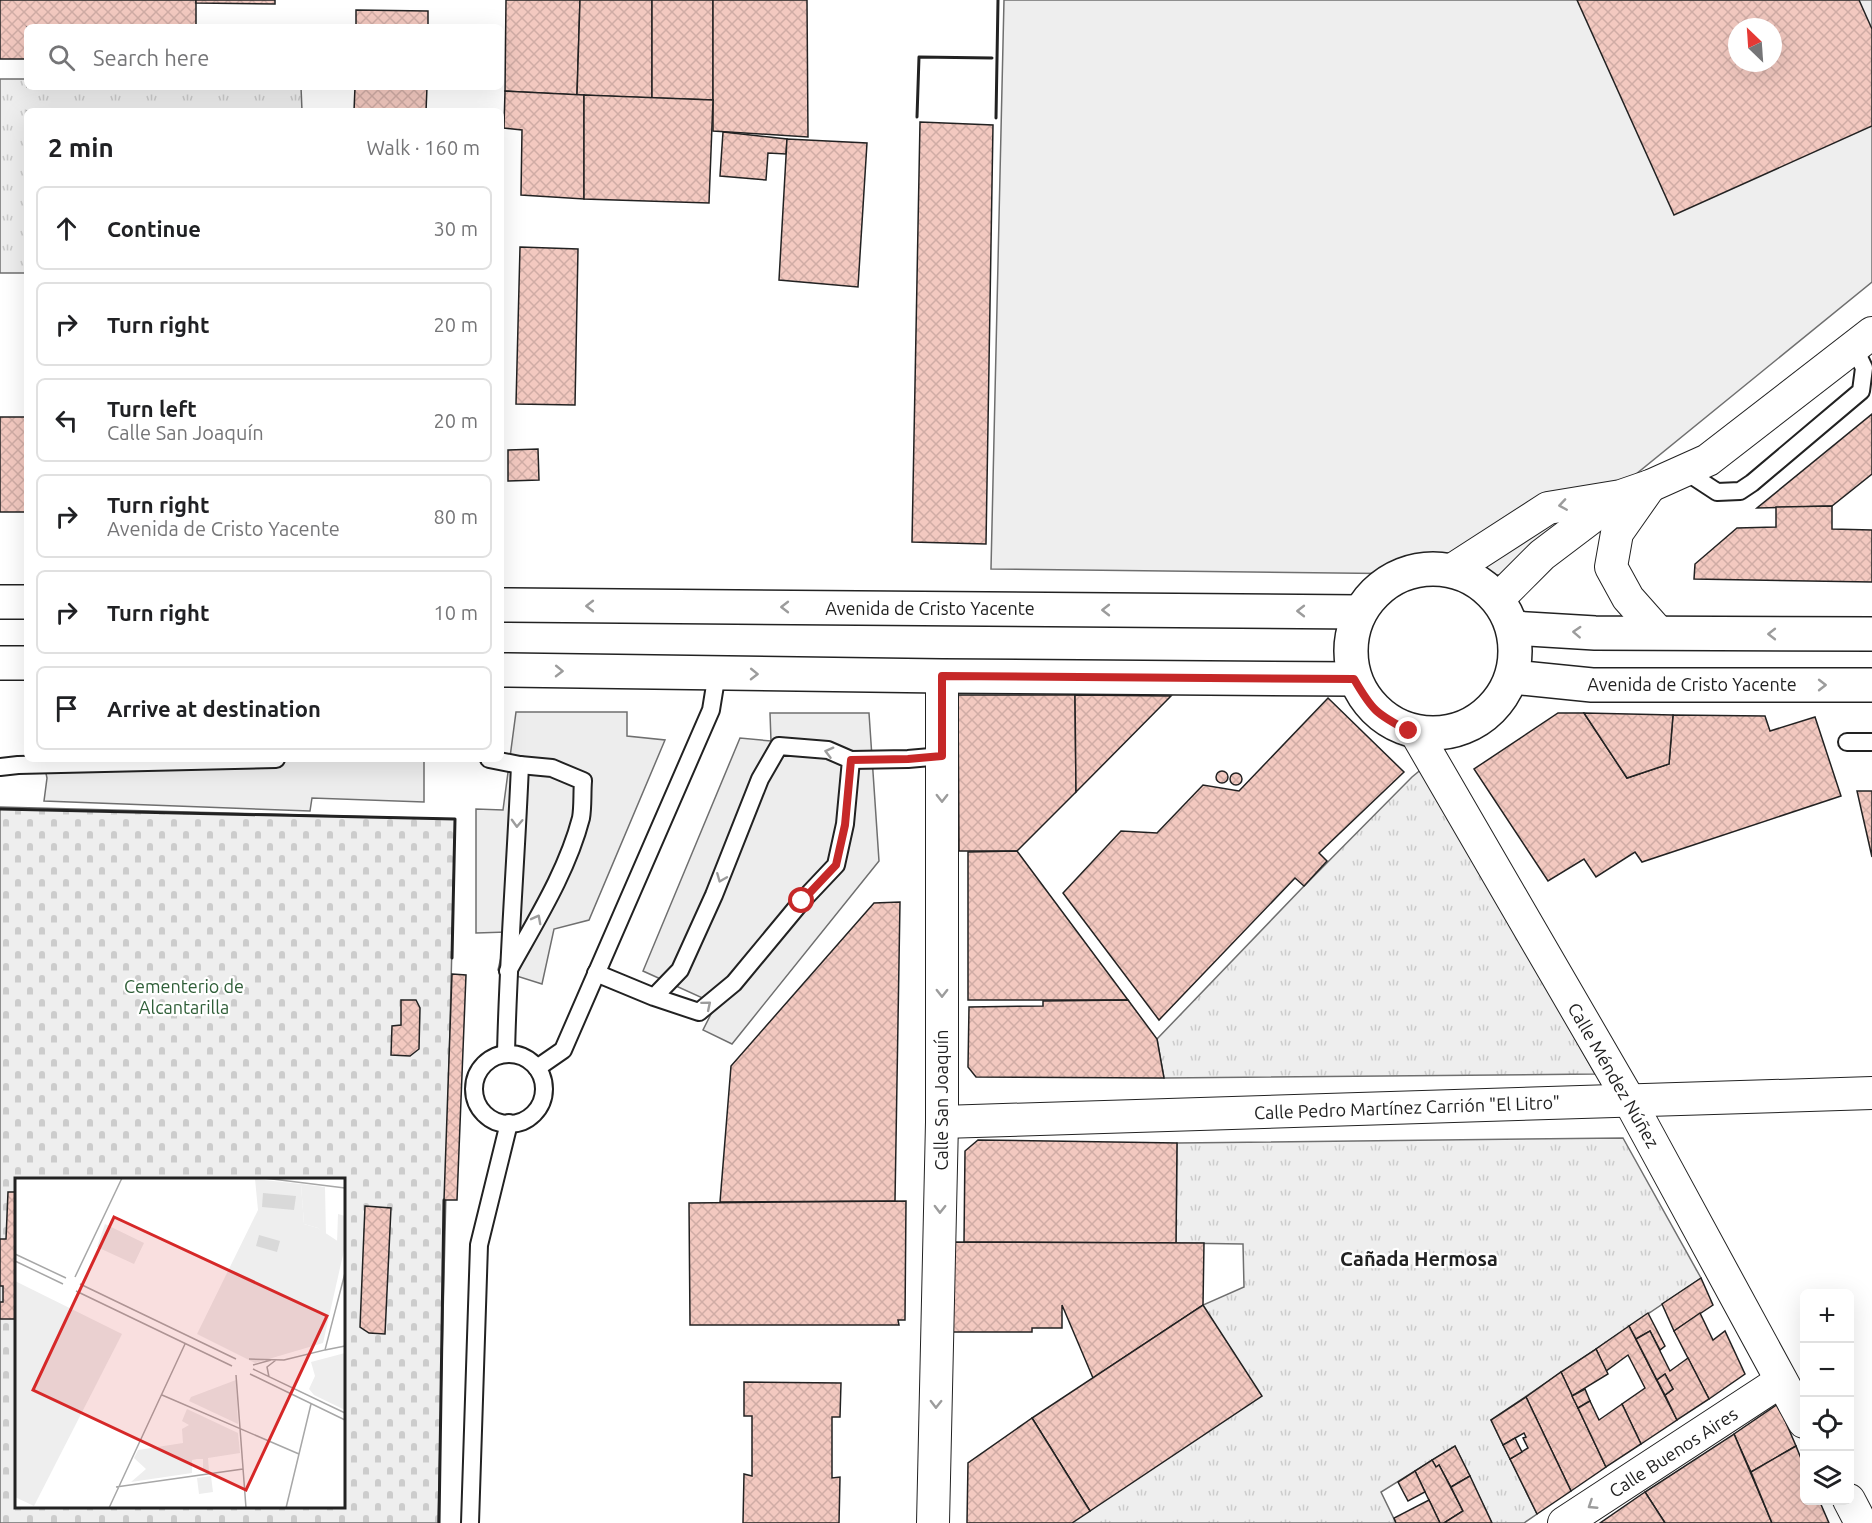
<!DOCTYPE html>
<html lang="en">
<head>
<meta charset="utf-8">
<style>
  body { margin:0; font-family:Ubuntu,sans-serif; background:#f2f2f2; color:#202124 }
  .controls { position:absolute; right:18px; bottom:18px; display:grid; overflow:hidden; border-radius:9px; box-shadow:0 6px 24px #0002 }
  .controls button { width:54px; height:54px; display:grid; place-items:center; padding:0; border:0; border-bottom:2px solid #e0e0e0; background:#fff; color:#202124; font:30px sans-serif }
  .compass { position:absolute; left:1728px; top:18px; width:54px; height:54px; border-radius:50%; background:#fff; box-shadow:0 6px 24px #0002; rotate:335deg }
  .stop { position:absolute; width:18px; height:18px; margin:-14px; border:4px solid #c62828; border-radius:50%; background:#fff }
  .stop.end { background:#c62828; border-color:#fff; box-shadow:0 2px 6px #0008 }
  .list { margin:0; padding:0; list-style:none }
  h2 { display:flex; justify-content:space-between; align-items:center; height:78px; margin:0; padding:0 24px; font-size:26px }
  h2 small { font-size:20px; font-weight:400; color:#757577 }
  .list li { display:grid; grid-template-columns:39px 1fr auto; gap:18px; align-items:center; box-sizing:border-box; height:84px; margin:0 12px 12px; padding:0 12px; border:2px solid #e0e0e0; border-radius:9px }
  .list b { display:block; font-size:22px; white-space:nowrap }
  .list p { margin:0; font-size:20px; white-space:nowrap; color:#757577 }
  .list em { font-size:20px; font-style:normal; color:#757577 }
  .icon { flex:none; width:33px; height:33px; fill:none; stroke:currentColor; stroke-width:2; stroke-linecap:round; stroke-linejoin:round }
  .map { position:relative; flex:none; width:1872px; height:1523px; overflow:hidden }
  .search { position:absolute; background:#fff; box-shadow:0 6px 24px #0002; left:24px; top:24px; width:480px; height:66px; display:flex; align-items:center; gap:15px; box-sizing:border-box; padding:0 21px; border-radius:9px; color:#757577; font-size:22px }
  .panel { position:absolute; background:#fff; box-shadow:0 6px 24px #0002; left:24px; top:108px; width:480px; height:654px; border-radius:9px }
  .map>svg:first-child { display:block }
  .grass { fill:url(#grass-tufts); stroke:#6f6f6f; stroke-width:1.5 }
  .cemetery { fill:url(#cemetery-stones); stroke:#6f6f6f; stroke-width:1.5; fill-rule:evenodd }
  .pitch { fill:#eee; stroke:#6f6f6f; stroke-width:1.5; fill-rule:evenodd }
  .parking { fill:#ededed; stroke:#6f6f6f; stroke-width:1.5 }
  .building { fill:url(#building-cross-hatch); stroke:#222; stroke-width:1.5; fill-rule:evenodd }
  .lines { fill:none; stroke-linecap:round; stroke-linejoin:round }
  .lane-casing { stroke:#222; stroke-width:20 }
  .street-casing { stroke:#222; stroke-width:34 }
  .primary-casing { stroke:#222; stroke-width:36 }
  .lane { stroke:#fff; stroke-width:16 }
  .street { stroke:#fff; stroke-width:32 }
  .primary { stroke:#fff; stroke-width:33 }
  .wall { stroke:#222; stroke-width:3 }
  .oneway { stroke:#9c9c9c }
  .route { stroke:#c62828; stroke-width:8 }
  .labels { text-anchor:middle; dominant-baseline:central; stroke-width:4.5; stroke-linejoin:round; paint-order:stroke }
  .street-label { font-size:18px; fill:#222; stroke:#fff }
  .park-label { font-size:18px; fill:#2f5e38; stroke:#fff }
  .neighbourhood-label { font-size:20px; font-weight:bold; fill:#222; stroke:#fff }
  .inset-road { fill:none; stroke:#a7a7a7; stroke-width:1.5 }
  .view { fill:#d62828; fill-opacity:0.15; stroke:#d62828; stroke-width:3 }
  .inset-edge { fill:none; stroke:#222; stroke-width:3 }
</style>
</head>
<body>
<div class="map">
<svg width="1872" height="1523" viewBox="0 0 1872 1523">
  <defs>
    <pattern id="grass-tufts" width="24" height="20" patternUnits="userSpaceOnUse" patternTransform="scale(1.5)"><rect width="24" height="20" fill="#eee"/><path d="M3 7l-1-3M5 7V3M7 7l1-3M15 17l-1-3M17 17v-4M19 17l1-3" fill="none" stroke="#ccc"/></pattern>
    <pattern id="cemetery-stones" width="16" height="16" patternUnits="userSpaceOnUse" patternTransform="scale(1.5)"><rect width="16" height="16" fill="#eee"/><path d="M2 7V4a2 2 0 0 1 4 0v3zM10 15v-3a2 2 0 0 1 4 0v3z" fill="#ccc"/></pattern>
    <pattern id="building-cross-hatch" width="8" height="8" patternUnits="userSpaceOnUse" patternTransform="scale(1.5)"><rect width="8" height="8" fill="#f3c9c0"/><path d="M0 0l8 8M0 8l8-8" fill="none" stroke="#d0aca5"/></pattern>
  </defs>
  <rect width="100%" height="100%" fill="#fff"/>
  <g class="grass">
    <polygon points="0,79 27,79 27,87 301,87 302,111 27,111 27,273 0,273"/>
    <polygon points="1429,763 1527,953 1595,1074 1164,1078 1157,1039 1305,885 1412,777"/>
    <polygon points="1623,1138 1701,1278 1491,1420 1537,1514 1524,1523 1492,1523 1455,1446 1381,1492 1396,1523 1071,1523 1203,1305 1244,1287 1243,1244 1176,1243 1177,1143"/>
  </g>
  <path class="cemetery" d="M 0,807 L 455,819 L 438,1523 L 0,1523 ZM 16,1180 L 344,1180 L 344,1506 L 16,1506 Z"/>
  <path class="pitch" d="M 1004,0 L 1872,0 L 1872,282 L 1512,575 L 991,569 ZM 1737,27 L 1773,27 L 1773,63 L 1737,63 Z"/>
  <g class="parking">
    <polygon points="516,712 627,712 627,736 665,740 589,920 554,929 542,984 498,970 507,932 476,933 476,809 503,810"/>
    <polygon points="770,713 869,713 879,861 732,1044 703,1030 716,1004 643,971 740,738 771,741"/>
    <polygon points="43,759 424,759 424,802 312,798 310,811 44,801 47,778"/>
  </g>
  <g class="building">
    <polygon points="0,0 196,0 196,27 27,27 27,59 0,59"/>
    <polygon points="196,0 275,0 275,4 196,3"/>
    <polygon points="506,0 580,0 577,95 505,91"/>
    <polygon points="580,0 652,0 652,98 577,95"/>
    <polygon points="652,0 713,0 713,100 652,98"/>
    <polygon points="713,0 807,0 808,137 713,131"/>
    <path d="M 1577,0 L 1859,0 L 1872,29 L 1872,126 L 1674,215 ZM 1737,27 L 1773,27 L 1773,63 L 1737,63 Z"/>
    <polygon points="356,10 428,11 428,27 356,27"/>
    <polygon points="355,87 427,87 426,111 354,111"/>
    <polygon points="505,91 584,95 584,199 521,195 522,130 504,128"/>
    <polygon points="584,95 713,100 709,203 584,199"/>
    <polygon points="920,122 993,125 986,544 912,542"/>
    <polygon points="723,132 787,139 786,154 768,153 766,180 720,176"/>
    <polygon points="787,139 867,143 858,287 779,280"/>
    <polygon points="520,247 578,249 575,405 516,404"/>
    <polygon points="1872,414 1872,474 1832,506 1757,508"/>
    <rect x="0" y="417" width="27" height="95"/>
    <polygon points="538,449 539,480 508,481 508,450"/>
    <polygon points="1832,506 1832,529 1872,530 1872,582 1694,579 1695,564 1737,528 1776,527 1776,507"/>
    <polygon points="958,695 1075,695 1076,792 1017,851 959,851"/>
    <polygon points="1075,695 1171,696 1076,792"/>
    <polygon points="1328,698 1404,772 1319,853 1327,861 1305,885 1304,886 1295,878 1159,1020 1063,893 1121,831 1157,833 1203,785 1239,791"/>
    <polygon points="1558,713 1584,713 1627,778 1669,764 1673,715 1765,716 1770,731 1815,717 1841,796 1642,862 1635,852 1596,877 1584,859 1548,881 1474,769"/>
    <polygon points="1584,713 1673,715 1669,764 1627,778"/>
    <circle cx="1222" cy="777" r="6"/>
    <circle cx="1236" cy="779" r="6"/>
    <polygon points="1857,791 1872,791 1872,857"/>
    <polygon points="1017,851 1128,1000 968,1000 968,852"/>
    <polygon points="900,902 895,1201 720,1202 731,1066 874,903"/>
    <polygon points="452,974 466,975 457,1200 444,1200"/>
    <polygon points="401,1000 416,1000 420,1008 419,1049 410,1056 391,1055 392,1026 401,1025"/>
    <polygon points="1128,1000 1157,1039 1164,1078 976,1077 968,1067 969,1007 1043,1006 1043,1001"/>
    <polygon points="978,1140 1177,1143 1176,1243 964,1242 965,1151"/>
    <polygon points="8,1192 16,1192 16,1319 0,1319 0,1302 3,1302 3,1286 0,1286 0,1239 6,1239"/>
    <polygon points="906,1201 905,1320 898,1320 899,1325 690,1325 689,1203"/>
    <polygon points="365,1206 391,1208 385,1334 369,1333 360,1327"/>
    <polygon points="952,1242 1204,1243 1203,1305 1093,1378 1062,1305 1062,1328 1032,1328 1032,1332 952,1332"/>
    <polygon points="1701,1278 1713,1305 1674,1331 1662,1304"/>
    <polygon points="1203,1305 1262,1396 1090,1511 1032,1418"/>
    <polygon points="1648,1313 1665,1346 1660,1350 1650,1331 1636,1339 1629,1326"/>
    <polygon points="1700,1313 1713,1340 1725,1331 1745,1374 1709,1399 1674,1331"/>
    <polygon points="1629,1326 1677,1420 1641,1444 1622,1404 1645,1388 1628,1355 1606,1371 1596,1349"/>
    <polygon points="1650,1331 1670,1371 1688,1358 1709,1399 1677,1420 1665,1395 1673,1389 1665,1374 1657,1380 1636,1339"/>
    <polygon points="1596,1349 1608,1374 1572,1396 1561,1372"/>
    <polygon points="1561,1372 1606,1467 1571,1491 1526,1397"/>
    <polygon points="1665,1374 1673,1389 1665,1395 1657,1380"/>
    <polygon points="744,1382 841,1383 840,1417 832,1417 832,1478 840,1477 839,1523 743,1523 744,1474 752,1476 752,1416 744,1416"/>
    <polygon points="1585,1389 1590,1401 1578,1408 1572,1396"/>
    <polygon points="1526,1397 1571,1491 1537,1514 1510,1459 1528,1448 1523,1438 1526,1437 1524,1433 1503,1445 1491,1420"/>
    <polygon points="1590,1401 1599,1420 1622,1404 1641,1444 1606,1467 1578,1408"/>
    <polygon points="1778,1404 1796,1446 1751,1472 1734,1434"/>
    <polygon points="1032,1418 1090,1511 1072,1523 967,1523 968,1463"/>
    <polygon points="1734,1434 1772,1523 1665,1523 1645,1492"/>
    <polygon points="1515,1438 1522,1452 1510,1459 1503,1445"/>
    <polygon points="1455,1446 1470,1476 1451,1487 1439,1465 1436,1467 1432,1460"/>
    <polygon points="1796,1446 1804,1466 1804,1500 1819,1500 1829,1523 1772,1523 1751,1472"/>
    <polygon points="1432,1460 1436,1467 1439,1465 1463,1511 1444,1523 1440,1523 1415,1471"/>
    <polygon points="1415,1471 1425,1492 1408,1501 1398,1482"/>
    <polygon points="1470,1476 1492,1523 1444,1523 1463,1511 1451,1487"/>
    <polygon points="1645,1492 1665,1523 1600,1523"/>
    <polygon points="1429,1500 1440,1523 1396,1523 1394,1518"/>
  </g>
  <g class="lines">
    <defs>
      <g id="lane">
        <polyline points="1685,471 1717,492 1740,491 1752,483 1861,391 1864,368 1854,347"/>
        <polyline points="1847,742 1872,742"/>
        <path d="M 489,759 L 520,765 L 552,768 L 583,781 C 582,793 583,807 581,818 C 567,872 535,922 508,971"/>
        <polyline points="851,760 908,759 942,756"/>
        <polyline points="0,767 18,765 276,759"/>
        <polyline points="596,973 654,997 699,1012 734,983 802,901 836,865 845,824 851,760 828,750 779,746 760,779 714,895 680,970 654,997"/>
        <path d="M 506,1054 C 508,958 516,861 520,765"/>
        <circle cx="509" cy="1089" r="35"/>
        <polyline points="537,1068 563,1050 711,710 717,673"/>
        <polyline points="470,1523 479,1245 509,1123"/>
      </g>
      <g id="street">
        <polyline points="1650,486 1617,533 1611,567 1628,598 1659,633"/>
        <polyline points="1452,570 1548,508 1621,496 1650,486 1708,460 1872,333"/>
        <polyline points="1498,599 1542,555 1616,499"/>
        <polyline points="1416,733 1629,1100 1804,1422"/>
        <polyline points="942,1122 1872,1093"/>
        <polyline points="1849,1500 1861,1523"/>
        <polyline points="933,1523 942,1122 942,676"/>
        <polyline points="1564,1523 1781,1381"/>
      </g>
      <g id="primary">
        <circle cx="1433" cy="651" r="82"/>
        <polyline points="0,602 27,602"/>
        <polyline points="501,605 1360,612"/>
        <polyline points="1513,628 1595,633 1872,634"/>
        <polyline points="0,663 27,663"/>
        <polyline points="501,670 942,676 1354,679"/>
        <polyline points="1512,677 1592,685 1872,685"/>
      </g>
    </defs>
    <use href="#lane" class="lane-casing"/>
    <use href="#street" class="street-casing"/>
    <use href="#primary" class="primary-casing"/>
    <use href="#lane" class="lane"/>
    <use href="#street" class="street"/>
    <use href="#primary" class="primary"/>
    <g class="wall">
      <polyline points="917,117 919,57 992,58"/>
      <polyline points="996,118 998,0"/>
      <polyline points="0,809 455,819 452,958"/>
      <polyline points="439,1523 444,1200"/>
    </g>
  </g>
  <defs><path id="oneway-chevron" d="M-2-3.5L2.5 0L-2 3.5" fill="none" stroke-width="1.6" stroke-linecap="round" stroke-linejoin="round" transform="scale(1.5)"/></defs>
  <g class="oneway">
    <use href="#oneway-chevron" transform="translate(1563 505) rotate(171)"/>
    <use href="#oneway-chevron" transform="translate(590 606) rotate(-180)"/>
    <use href="#oneway-chevron" transform="translate(785 607) rotate(-180)"/>
    <use href="#oneway-chevron" transform="translate(1106 610) rotate(-180)"/>
    <use href="#oneway-chevron" transform="translate(1301 611) rotate(-180)"/>
    <use href="#oneway-chevron" transform="translate(1577 632) rotate(-177)"/>
    <use href="#oneway-chevron" transform="translate(1772 634) rotate(-180)"/>
    <use href="#oneway-chevron" transform="translate(559 671) rotate(1)"/>
    <use href="#oneway-chevron" transform="translate(754 674) rotate(1)"/>
    <use href="#oneway-chevron" transform="translate(1822 685)"/>
    <use href="#oneway-chevron" transform="translate(829 752) rotate(-165)"/>
    <use href="#oneway-chevron" transform="translate(942 798) rotate(90)"/>
    <use href="#oneway-chevron" transform="translate(517 823) rotate(92)"/>
    <use href="#oneway-chevron" transform="translate(721 878) rotate(112)"/>
    <use href="#oneway-chevron" transform="translate(537 919) rotate(-62)"/>
    <use href="#oneway-chevron" transform="translate(942 993) rotate(90)"/>
    <use href="#oneway-chevron" transform="translate(707 1005) rotate(-40)"/>
    <use href="#oneway-chevron" transform="translate(940 1209) rotate(91)"/>
    <use href="#oneway-chevron" transform="translate(936 1404) rotate(91)"/>
    <use href="#oneway-chevron" transform="translate(1592 1505) rotate(147)"/>
  </g>
  <g class="lines">
    <path class="route" d="M 802,901 L 836,865 L 845,825 L 851,760 L 908,759 L 942,756 L 942,676 L 1354,679 C 1372,710 1376,714 1409,731"/>
  </g>
  <g class="labels">
    <g class="street-label">
      <text x="930" y="608">Avenida de Cristo Yacente</text>
      <text x="1692" y="684">Avenida de Cristo Yacente</text>
      <text transform="translate(1614 1075) rotate(60)">Calle Méndez Núñez</text>
      <text transform="translate(941 1100) rotate(-90)">Calle San Joaquín</text>
      <text transform="translate(1407 1107) rotate(-2)">Calle Pedro Martínez Carrión "El Litro"</text>
      <text transform="translate(1673 1452) rotate(-33)">Calle Buenos Aires</text>
    </g>
    <g class="park-label">
      <text x="184" y="986">Cementerio de<tspan x="184" dy="21">Alcantarilla</tspan></text>
    </g>
    <g class="neighbourhood-label">
      <text x="1419" y="1258">Cañada Hermosa</text>
    </g>
  </g>
  <g transform="translate(15 1178)">
    <rect width="330" height="330" fill="#fff"/>
    <path d="M 286,6 L 310,9 L 311,58 L 303,50 L 289,46 ZM 323,36 L 330,38 L 330,68 L 322,65 ZM 90,46 L 129,65 L 119,86 L 82,69 ZM 330,175 L 330,232 L 299,217 L 294,211 L 300,198 L 296,184 ZM 221,202 L 223,246 L 174,223 L 176,219 ZM 172,231 L 223,255 L 225,275 L 193,280 L 194,293 L 188,294 L 188,281 L 182,281 L 177,282 L 177,295 L 116,304 L 131,291 L 119,280 L 123,272 L 168,265 L 167,251 L 174,247 L 167,243 ZM 196,298 L 198,314 L 184,316 L 182,300 Z" fill="#eee"/>
    <path d="M 0,103 L 107,156 L 19,328 L 0,319 Z" fill="#eee"/>
    <path d="M 240,1 L 286,6 L 289,46 L 303,50 L 330,68 L 308,165 L 240,185 L 182,156 L 243,32 Z" fill="#eee"/>
    <path d="M 248,15 L 281,18 L 279,32 L 247,29 ZM 244,57 L 265,63 L 262,74 L 241,68 Z" fill="#d9d9d9"/>
    <path class="inset-road" d="M 249,0 L 330,10M 0,76 L 51,100M 0,83 L 48,106M 60,99 L 107,0M 65,106 L 221,181M 61,113 L 217,188M 310,172 L 330,168M 234,181 L 269,182 L 310,172 L 330,95M 238,187 L 256,182M 238,191 L 330,235M 235,196 L 330,242M 221,197 L 231,330M 254,199 L 252,189 L 261,182M 147,217 L 284,276M 101,309 L 228,291M 94,330 L 170,166M 271,330 L 296,226"/>
    <path class="view" d="M 99,39 L 312,138 L 231,312 L 18,212 Z"/>
    <rect width="330" height="330" class="inset-edge"/>
  </g>
</svg>
<div class="controls">
<button>+</button>
<button>−</button>
<button><svg class="icon" aria-label="locate" viewBox="0 0 24 24"><circle cx="12" cy="12" r="6"/><path d="M12 2v4M12 18v4M2 12h4M18 12h4"/></svg></button>
<button><svg class="icon" aria-label="layers" viewBox="0 0 24 24"><path d="M12 4l9 5-9 5-9-5zM3 14l9 5 9-5"/></svg></button>
</div>
<svg class="compass" viewBox="-18 -18 36 36"><path d="M0-13l5 13h-10z" fill="#e53935"/><path d="M0 13l5-13h-10z" fill="#757577"/></svg>
<div class="stop" style="left:802px;top:901px"></div>
<div class="stop end" style="left:1409px;top:731px"></div>
<div class="search"><svg class="icon" aria-label="search" viewBox="0 0 24 24"><circle cx="10" cy="10" r="6"/><path d="M15 15l6 6"/></svg>Search here</div>
<section class="panel">
<h2>2 min<small>Walk · 160 m</small></h2>
<ul class="list">
<li><svg class="icon" aria-label="ahead" viewBox="0 0 24 24"><path d="M12 20V5M6 11l6-6 6 6"/></svg><div><b>Continue</b></div><em>30 m</em></li>
<li><svg class="icon" aria-label="right" viewBox="0 0 24 24"><path d="M7 20v-9h11M14 6l5 5-5 5"/></svg><div><b>Turn right</b></div><em>20 m</em></li>
<li><svg class="icon" aria-label="left" viewBox="0 0 24 24"><path d="M17 20v-9H6M10 6l-5 5 5 5"/></svg><div><b>Turn left</b><p>Calle San Joaquín</p></div><em>20 m</em></li>
<li><svg class="icon" aria-label="right" viewBox="0 0 24 24"><path d="M7 20v-9h11M14 6l5 5-5 5"/></svg><div><b>Turn right</b><p>Avenida de Cristo Yacente</p></div><em>80 m</em></li>
<li><svg class="icon" aria-label="right" viewBox="0 0 24 24"><path d="M7 20v-9h11M14 6l5 5-5 5"/></svg><div><b>Turn right</b></div><em>10 m</em></li>
<li><svg class="icon" aria-label="arrive" viewBox="0 0 24 24"><path d="M6 21V4h12l-3 4 3 4H6"/></svg><div><b>Arrive at destination</b></div></li>
</ul>
</section>
</div>
</body>
</html>
